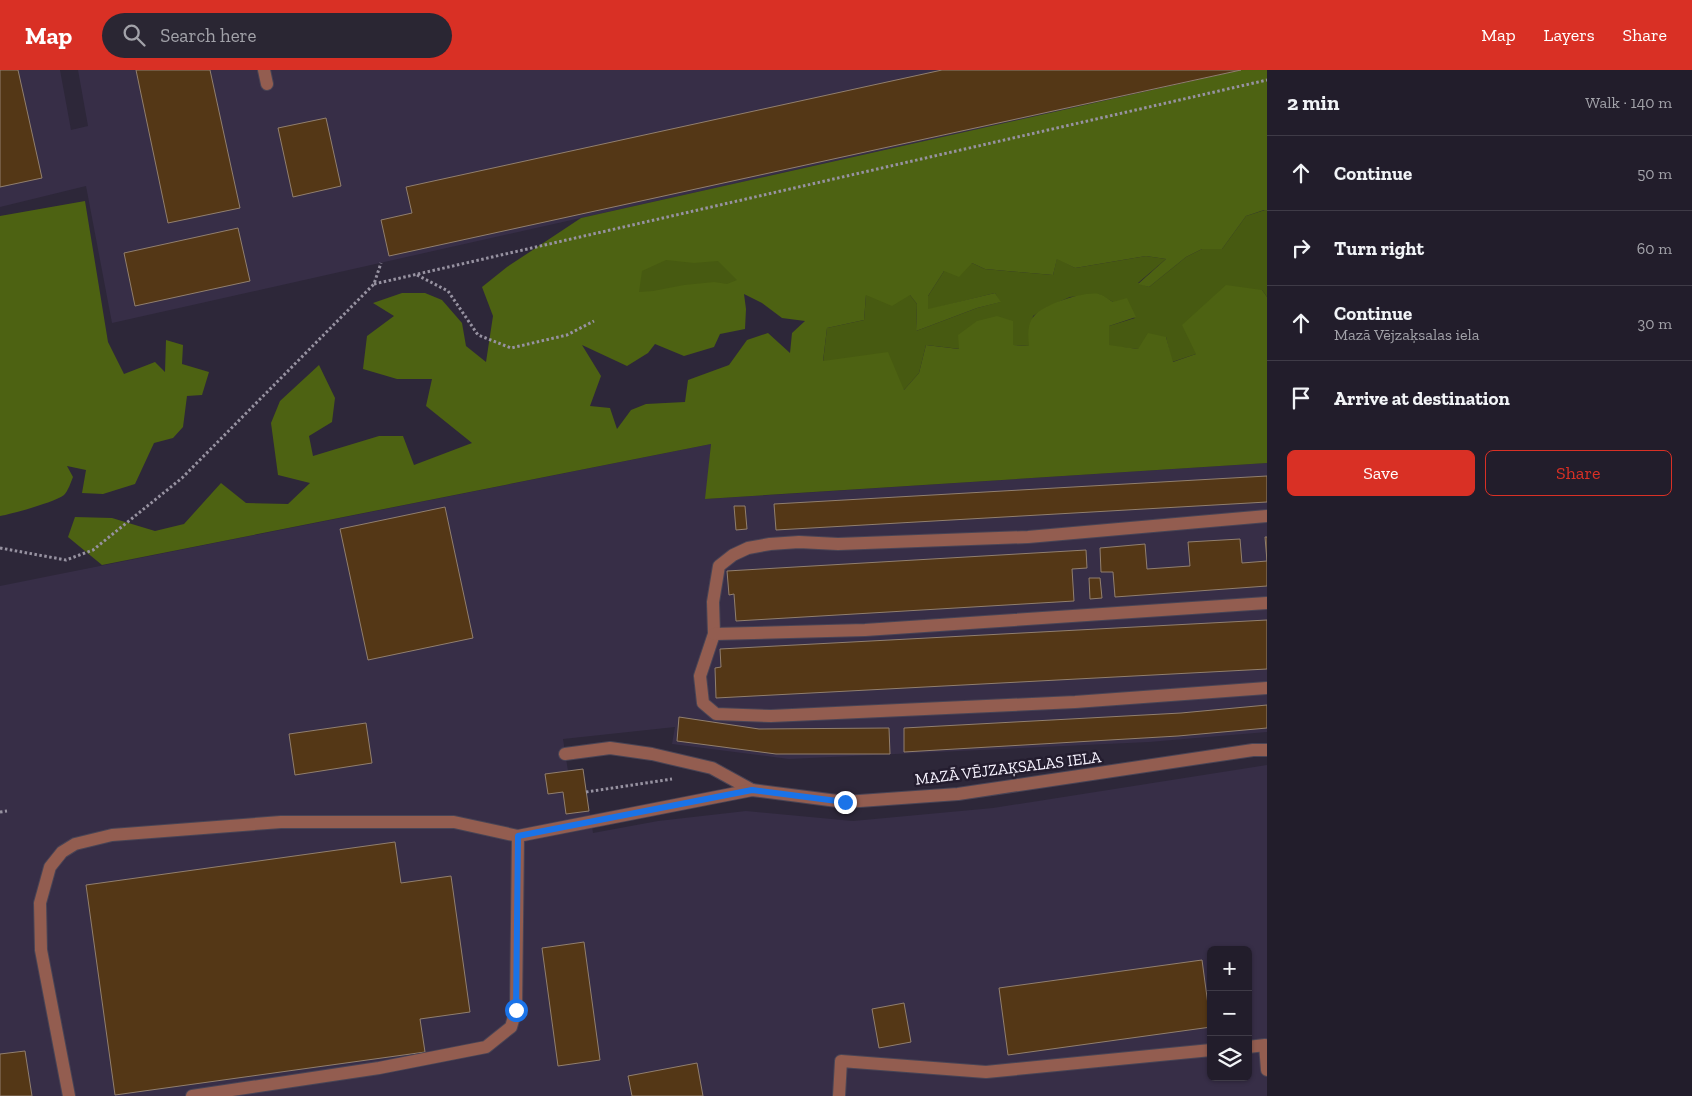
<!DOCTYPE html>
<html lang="en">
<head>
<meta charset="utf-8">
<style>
  body { margin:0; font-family:"Zilla Slab",serif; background:#2a2633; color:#f1f3f6 }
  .controls { position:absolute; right:15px; bottom:15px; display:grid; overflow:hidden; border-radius:8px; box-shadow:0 1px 4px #0004 }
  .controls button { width:45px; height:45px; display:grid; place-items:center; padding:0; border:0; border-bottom:1px solid #3f3b47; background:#221d2b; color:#f1f3f6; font:25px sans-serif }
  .stop { position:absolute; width:15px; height:15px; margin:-11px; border:4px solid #1a73e8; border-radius:50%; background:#fff }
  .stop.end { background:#1a73e8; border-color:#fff; box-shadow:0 1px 5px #0008 }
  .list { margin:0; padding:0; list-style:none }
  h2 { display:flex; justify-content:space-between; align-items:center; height:65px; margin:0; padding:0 20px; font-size:21px }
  h2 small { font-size:16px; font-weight:400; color:#a2a2a9 }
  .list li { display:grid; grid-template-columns:32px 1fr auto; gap:15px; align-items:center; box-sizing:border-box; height:75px; padding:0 20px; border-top:1px solid #3f3b47 }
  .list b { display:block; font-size:19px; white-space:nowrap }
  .list p { margin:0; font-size:16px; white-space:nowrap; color:#a2a2a9 }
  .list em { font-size:16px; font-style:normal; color:#a2a2a9 }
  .actions { display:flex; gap:10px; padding:15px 20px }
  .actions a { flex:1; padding:11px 0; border:1px solid #d93025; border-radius:8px; text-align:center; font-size:18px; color:#d93025 }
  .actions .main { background:#d93025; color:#fff }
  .icon { flex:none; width:28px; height:28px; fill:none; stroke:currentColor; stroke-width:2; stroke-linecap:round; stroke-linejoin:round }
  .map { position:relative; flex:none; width:1267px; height:1026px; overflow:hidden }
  header { display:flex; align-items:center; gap:30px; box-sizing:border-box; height:70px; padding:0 25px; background:#d93025; color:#fff }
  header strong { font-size:24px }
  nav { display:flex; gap:28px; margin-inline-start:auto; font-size:18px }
  .search { width:350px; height:45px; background:#2a2633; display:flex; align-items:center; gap:12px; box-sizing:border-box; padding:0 18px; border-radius:28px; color:#a2a2a9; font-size:19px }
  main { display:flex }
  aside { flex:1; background:#221d2b }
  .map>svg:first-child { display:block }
  .built { fill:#372e47; fill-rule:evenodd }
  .green { fill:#475a11 }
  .forest { fill:#4d6212; fill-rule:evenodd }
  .building { fill:#543716; stroke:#917f6e }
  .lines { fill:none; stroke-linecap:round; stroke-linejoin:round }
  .minor-casing { stroke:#494455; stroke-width:14 }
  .path { stroke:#9792a1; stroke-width:3; stroke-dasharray:2.5 2.5; stroke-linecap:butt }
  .minor { stroke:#935d50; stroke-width:12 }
  .route { stroke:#1a73e8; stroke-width:6 }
  .labels { text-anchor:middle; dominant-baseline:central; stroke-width:5; stroke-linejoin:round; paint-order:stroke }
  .street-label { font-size:16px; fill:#f7f3ff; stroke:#241d2f }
</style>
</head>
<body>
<header>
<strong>Map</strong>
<div class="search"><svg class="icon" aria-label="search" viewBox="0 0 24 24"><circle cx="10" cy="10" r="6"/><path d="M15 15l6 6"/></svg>Search here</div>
<nav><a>Map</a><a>Layers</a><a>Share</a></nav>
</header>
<main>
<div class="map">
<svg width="1267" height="1026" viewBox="0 0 1267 1026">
  <rect width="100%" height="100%" fill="#2d2739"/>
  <g class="built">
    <polygon points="0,0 60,0 71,60 88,56 78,0 1241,0 112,253 86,116 0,137"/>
    <path d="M 711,374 L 706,429 L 1267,393 L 1267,662 L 1149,672 L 789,689 L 672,674 L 675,657 L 563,669 L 568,701 L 583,699 L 593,763 L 658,751 L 746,741 L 853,751 L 993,738 L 1267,695 L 1267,1026 L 0,1026 L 0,516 ZM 1211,880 L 1248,880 L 1248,1007 L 1211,1007 Z"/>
  </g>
  <g class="green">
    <polygon points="1265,140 1267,141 1267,227 1262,220 1196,284 1172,292 1166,267 1138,279 1109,276 1109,256 1135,248 1113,232 1099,224 1070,227 1045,238 1033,246 1029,276 1013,275 960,279 926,275 919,303 904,320 823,292 827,258 864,250 866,225 910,225 917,234 916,261 977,238 1000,232 995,223 927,240 928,226 944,201 972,193 985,199 1053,205 1057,188 1075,198 1146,186 1166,189 1138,213 1149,217 1186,187 1202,179 1222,179 1246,146"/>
    <polygon points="674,168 758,211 738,229 611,224"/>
  </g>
  <g class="forest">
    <path d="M 1241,0 L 1267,0 L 1267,141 L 1264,140 L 1246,146 L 1222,179 L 1202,179 L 1186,187 L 1149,217 L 1138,214 L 1166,189 L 1146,186 L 1075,198 L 1057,189 L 1053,205 L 985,199 L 972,193 L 959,207 L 944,201 L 928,226 L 928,239 L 995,223 L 1001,232 L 977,238 L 916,261 L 917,234 L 910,225 L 892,236 L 866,225 L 864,250 L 827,258 L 823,291 L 888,282 L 904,320 L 919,303 L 926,275 L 959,279 L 958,265 L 977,251 L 997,246 L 1013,251 L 1013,275 L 1029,276 C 1028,266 1027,254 1034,246 C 1044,234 1084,221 1099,224 C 1104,225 1109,230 1113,232 L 1127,228 L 1136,247 L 1109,256 L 1109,275 L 1138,279 L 1148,263 L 1166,267 L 1173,292 L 1196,284 L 1182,255 L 1226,215 L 1262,220 L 1267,227 L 1267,393 L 705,429 L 711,374 L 102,495 L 68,467 L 75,447 L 112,448 L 155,461 L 184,454 L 221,413 L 246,433 L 288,434 L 310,413 L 278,405 L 271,353 L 280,331 L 319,295 L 335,328 L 332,352 L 309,366 L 313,386 L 379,366 L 403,366 L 414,395 L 472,373 L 426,336 L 432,309 L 397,309 L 363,299 L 367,266 L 394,246 L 373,233 L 402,223 L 425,223 L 442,230 L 462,253 L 466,276 L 486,292 L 493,246 L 482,217 L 507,197 L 581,148 ZM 666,190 L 694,193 L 718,191 L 737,210 L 727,214 L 714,212 L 684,215 L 653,221 L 639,222 L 642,201 ZM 744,224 L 762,233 L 782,248 L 805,251 L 792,263 L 790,283 L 768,263 L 747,270 L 729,295 L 688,310 L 685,332 L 646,334 L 631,340 L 617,359 L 610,338 L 590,336 L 601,306 L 582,275 L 627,296 L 648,283 L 655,274 L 684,286 L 714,277 L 720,264 L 745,259 L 746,239 Z"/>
    <path d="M 85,131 L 108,272 L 124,304 L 155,292 L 165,302 L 166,270 L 183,275 L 182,294 L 209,302 L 202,325 L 187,326 L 183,357 L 173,368 L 154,373 L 135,414 L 103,424 L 82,423 L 86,400 L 67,396 L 73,407 C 71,412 68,421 64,425 C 55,432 12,444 0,446 L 0,146 Z"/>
  </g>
  <g class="building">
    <polygon points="0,0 18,0 42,108 0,117"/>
    <polygon points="136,0 210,0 240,138 168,153"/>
    <polygon points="942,0 1241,0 389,186 381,150 412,143 406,117"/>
    <polygon points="326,48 341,116 293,127 278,58"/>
    <polygon points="238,158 250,211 135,236 124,183"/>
    <polygon points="1267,406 1267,432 776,460 774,434"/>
    <polygon points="734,436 745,436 747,459 736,460"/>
    <polygon points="445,437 473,568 368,590 340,459"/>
    <polygon points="1265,467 1267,467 1267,516 1115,527 1113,502 1101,502 1100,478 1145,474 1147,499 1190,496 1188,472 1240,469 1242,493 1267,491"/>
    <polygon points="1086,480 1087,498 1072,499 1074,531 736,551 734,524 729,525 727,501"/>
    <polygon points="1089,508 1100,508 1102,528 1090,529"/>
    <polygon points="1267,550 1267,599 716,628 715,598 721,597 720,579"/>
    <polygon points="1267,635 1267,658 1178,666 904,682 904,658 1181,643"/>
    <polygon points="679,647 759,659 889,658 890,684 776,684 677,671"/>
    <polygon points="366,653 372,693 295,705 289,664"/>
    <polygon points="583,699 589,741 566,744 563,722 548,724 545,704"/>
    <polygon points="395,772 401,813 451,806 470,942 420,949 425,982 115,1025 86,815"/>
    <polygon points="584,872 600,990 558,996 542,878"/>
    <polygon points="1202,890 1211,957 1008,985 999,918"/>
    <polygon points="904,933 911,972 879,978 872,939"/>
    <polygon points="25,981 32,1026 0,1026 0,984"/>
    <polygon points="697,993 703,1026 632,1026 628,1006"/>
  </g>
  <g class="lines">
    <defs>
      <g id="minor">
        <polyline points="264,0 267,14"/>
        <polyline points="1267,446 1028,467 838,474 799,472 770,474 748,478 733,485 719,496 713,532 714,564 700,606 703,633 716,644 771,646 1075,632 1267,618"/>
        <polyline points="714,564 865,560 1267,533"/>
        <polyline points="565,684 610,678 652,684 712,698 752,720"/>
        <polyline points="1248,977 1265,975 1267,1000"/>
        <polyline points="69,1026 41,880 40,833 50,797 62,782 75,774 112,765 281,752 454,752 518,766 752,720 845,732 958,724 1253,680 1267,680"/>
        <polyline points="192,1026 379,998 486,977 511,957 516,940 518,766"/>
        <polyline points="839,1026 841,991 986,1002 1211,980"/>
      </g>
    </defs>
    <use href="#minor" class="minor-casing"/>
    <g class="path">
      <polyline points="417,205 448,221 478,265 511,278 567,265 594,251"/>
      <polyline points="374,214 1267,10"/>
      <polyline points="0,478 66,490 93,480 182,408 374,214 381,193"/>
      <polyline points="586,722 672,709"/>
      <polyline points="0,742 7,741"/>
    </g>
    <use href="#minor" class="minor"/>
  </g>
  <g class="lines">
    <polyline class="route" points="516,940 518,766 752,720 845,732"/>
  </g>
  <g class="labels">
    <g class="street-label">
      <text transform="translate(1008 698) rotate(-7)">MAZĀ VĒJZAĶSALAS IELA</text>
    </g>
  </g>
</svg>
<div class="controls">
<button>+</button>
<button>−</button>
<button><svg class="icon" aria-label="layers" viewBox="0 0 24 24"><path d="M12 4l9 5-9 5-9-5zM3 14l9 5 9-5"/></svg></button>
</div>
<div class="stop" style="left:516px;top:940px"></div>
<div class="stop end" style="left:845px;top:732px"></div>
</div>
<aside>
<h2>2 min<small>Walk · 140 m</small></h2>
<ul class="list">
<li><svg class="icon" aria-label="ahead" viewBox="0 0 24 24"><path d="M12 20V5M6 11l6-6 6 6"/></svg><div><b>Continue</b></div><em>50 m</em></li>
<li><svg class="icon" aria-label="right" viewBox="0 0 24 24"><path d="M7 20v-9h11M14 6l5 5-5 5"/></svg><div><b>Turn right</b></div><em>60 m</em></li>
<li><svg class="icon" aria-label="ahead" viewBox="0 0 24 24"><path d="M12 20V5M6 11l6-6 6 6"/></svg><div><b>Continue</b><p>Mazā Vējzaķsalas iela</p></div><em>30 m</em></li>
<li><svg class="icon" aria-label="arrive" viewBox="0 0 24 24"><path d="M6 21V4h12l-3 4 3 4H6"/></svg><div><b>Arrive at destination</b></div></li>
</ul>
<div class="actions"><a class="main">Save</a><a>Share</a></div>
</aside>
</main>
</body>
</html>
